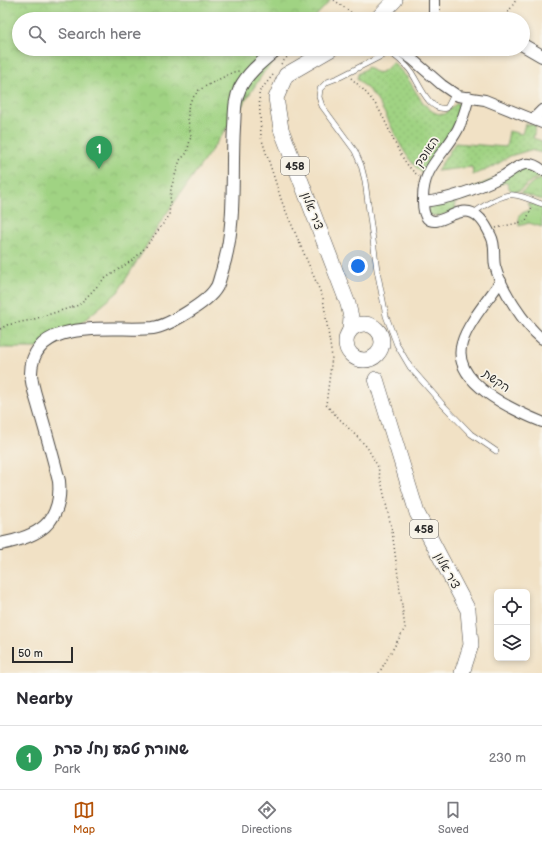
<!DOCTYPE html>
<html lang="en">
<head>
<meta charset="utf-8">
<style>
  body { margin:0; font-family:"Balsamiq Sans","Playpen Sans Hebrew",sans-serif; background:#f2f2f3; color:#2b2b33 }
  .controls { position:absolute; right:12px; bottom:12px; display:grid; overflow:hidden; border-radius:6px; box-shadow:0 2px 6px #0003 }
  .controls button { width:36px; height:36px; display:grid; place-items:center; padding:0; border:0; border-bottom:1px solid #e1e1e2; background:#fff; color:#2b2b33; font:20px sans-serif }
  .scale { position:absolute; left:12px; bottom:10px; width:61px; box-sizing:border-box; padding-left:4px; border:2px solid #2b2b2b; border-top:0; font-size:11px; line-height:14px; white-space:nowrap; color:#2b2b2b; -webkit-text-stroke:3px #f7f3e8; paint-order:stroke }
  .you { position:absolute; left:358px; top:266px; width:14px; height:14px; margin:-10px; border:3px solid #fff; border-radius:50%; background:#1a73e8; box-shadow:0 0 0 6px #1a73e833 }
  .badge { display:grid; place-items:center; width:26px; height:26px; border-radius:50%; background:#b45309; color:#fff; font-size:13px; font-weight:700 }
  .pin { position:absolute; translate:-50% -33px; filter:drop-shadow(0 1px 2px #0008) }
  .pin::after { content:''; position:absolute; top:21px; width:14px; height:12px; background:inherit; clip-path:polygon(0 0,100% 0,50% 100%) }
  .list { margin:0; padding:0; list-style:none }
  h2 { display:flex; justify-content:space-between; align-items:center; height:52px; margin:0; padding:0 16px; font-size:17px }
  h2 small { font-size:13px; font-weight:400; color:#7c7c81 }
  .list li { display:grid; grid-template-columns:26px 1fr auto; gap:12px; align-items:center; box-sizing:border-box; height:64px; padding:0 16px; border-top:1px solid #e1e1e2 }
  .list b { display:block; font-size:15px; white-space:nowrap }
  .list p { margin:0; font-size:13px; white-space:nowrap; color:#7c7c81 }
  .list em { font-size:13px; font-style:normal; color:#7c7c81 }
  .icon { flex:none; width:22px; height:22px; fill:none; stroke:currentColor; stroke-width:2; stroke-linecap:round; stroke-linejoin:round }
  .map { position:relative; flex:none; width:542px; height:673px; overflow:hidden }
  .search { position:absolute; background:#fff; box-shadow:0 2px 6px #0003; left:12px; right:12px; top:12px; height:44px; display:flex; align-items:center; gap:10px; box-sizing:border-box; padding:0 14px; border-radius:22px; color:#7c7c81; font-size:15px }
  .sheet { height:116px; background:#fff }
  nav { display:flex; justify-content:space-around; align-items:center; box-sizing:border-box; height:56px; border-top:1px solid #e1e1e2; background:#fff; font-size:11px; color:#7c7c81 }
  nav a { display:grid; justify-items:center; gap:2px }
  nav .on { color:#b45309 }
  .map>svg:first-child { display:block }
  .grass { fill:url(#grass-dots); stroke:#667f57 }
  .park { fill:url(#park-crowns); stroke:#667f57 }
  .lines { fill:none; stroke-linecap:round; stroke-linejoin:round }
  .service-casing { stroke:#494642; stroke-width:6 }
  .minor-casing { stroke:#494642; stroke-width:12 }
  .tertiary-casing { stroke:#494642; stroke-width:14 }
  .primary-casing { stroke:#494642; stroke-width:16 }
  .path { stroke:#494642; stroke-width:1.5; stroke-dasharray:1 3; stroke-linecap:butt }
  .service { stroke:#fff; stroke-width:5 }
  .minor { stroke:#fff; stroke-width:10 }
  .tertiary { stroke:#fff; stroke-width:12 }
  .primary { stroke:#fff; stroke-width:15 }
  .labels { text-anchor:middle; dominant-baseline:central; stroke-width:3.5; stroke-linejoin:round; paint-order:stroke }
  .shield { fill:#f7f3e8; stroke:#686764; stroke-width:1 }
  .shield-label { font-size:11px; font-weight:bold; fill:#2b2b2b }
  .street-label { font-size:12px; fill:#2b2b2b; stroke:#f7f3e8 }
</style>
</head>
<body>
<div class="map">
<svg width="542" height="673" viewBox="0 0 542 673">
  <defs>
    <pattern id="grass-dots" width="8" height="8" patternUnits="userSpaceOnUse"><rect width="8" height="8" fill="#a0d383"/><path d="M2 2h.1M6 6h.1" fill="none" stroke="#8ab571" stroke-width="1.8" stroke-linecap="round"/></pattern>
    <pattern id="park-crowns" width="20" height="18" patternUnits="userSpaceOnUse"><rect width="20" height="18" fill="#a0d383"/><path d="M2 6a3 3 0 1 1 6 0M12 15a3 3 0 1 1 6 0" fill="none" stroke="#8ab571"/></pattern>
  </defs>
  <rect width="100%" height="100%" fill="#f7f3e8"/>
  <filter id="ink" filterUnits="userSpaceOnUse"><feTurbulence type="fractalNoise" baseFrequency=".025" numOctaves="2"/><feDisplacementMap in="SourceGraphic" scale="8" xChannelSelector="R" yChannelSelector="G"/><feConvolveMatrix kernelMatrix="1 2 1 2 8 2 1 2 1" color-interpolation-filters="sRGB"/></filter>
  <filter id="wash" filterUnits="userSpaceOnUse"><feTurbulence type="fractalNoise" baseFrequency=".012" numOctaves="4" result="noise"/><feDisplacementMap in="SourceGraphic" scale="16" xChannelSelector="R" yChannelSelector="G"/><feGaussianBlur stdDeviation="0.9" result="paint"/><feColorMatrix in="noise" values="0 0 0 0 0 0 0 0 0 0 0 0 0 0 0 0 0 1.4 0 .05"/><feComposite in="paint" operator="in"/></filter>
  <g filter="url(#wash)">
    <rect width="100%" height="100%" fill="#f1e1c5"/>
    <g class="grass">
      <path d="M 393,62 C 397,67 402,71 406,76 C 415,88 426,117 445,114 L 457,103 L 461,105 L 453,128 L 422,173 C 398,151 395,128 378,102 C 373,93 364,86 357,79 L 358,74 L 368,67 C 379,77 384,72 393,62 Z"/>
      <polygon points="525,124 536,125 533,138 542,141 542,153 530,150 510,156 493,167 473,175 472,167 437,171 455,143 506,147 509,131 522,134"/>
      <polygon points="523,167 537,171 542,176 532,180 519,191 511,191 506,182 454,203 457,210 440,216 429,215 427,211 429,206"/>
    </g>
    <g class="park">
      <polygon points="0,0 331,0 313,19 19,19 19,49 286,49 264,72 232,121 164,217 118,292 51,348 0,348"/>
      <polygon points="542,179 542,200 521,193 534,181"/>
      <polygon points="527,203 542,206 542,227 529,223 519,226 519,215 530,209"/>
    </g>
  </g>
  <g filter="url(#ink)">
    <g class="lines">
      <defs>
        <g id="service">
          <polyline points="395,49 340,77 327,82 320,89 319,97 322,106 355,151 361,165 365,181 377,270 386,316 397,345 410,367 443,405 471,434 496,451"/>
          <path d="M 390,52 C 396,57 404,63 409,69 C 419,81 428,113 447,108 L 454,94"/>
          <path d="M 474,213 C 482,206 504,193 514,195 C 524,196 533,201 542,204"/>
        </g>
        <g id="minor">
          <polyline points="434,19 434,0"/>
          <polyline points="397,49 412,59 442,85 458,96 485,100 542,123"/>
          <path d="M 469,97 C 466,108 463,119 458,129 C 444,156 422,166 423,201 C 423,206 423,214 427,218 C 443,233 468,184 491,236 C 496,245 493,256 495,266 C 501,289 524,324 542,339"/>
          <polyline points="533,119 542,110"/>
          <path d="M 423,202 C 452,199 477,189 503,176 C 509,173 515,167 522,165 C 529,162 537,166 542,170"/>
          <path d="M 501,281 C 490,297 467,324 462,343 C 450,382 513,410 542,422"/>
        </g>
        <g id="tertiary">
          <polyline points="523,45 542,56"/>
          <path d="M 0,544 C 37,537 63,524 59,481 C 53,457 46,432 39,408 C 36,397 31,384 31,373 C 32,315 116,332 153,328 C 168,326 208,302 216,288 C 219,284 220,276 222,271 C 237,224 231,175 234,127 C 235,113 234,101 240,88 C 248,72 264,60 277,49"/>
        </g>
        <g id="primary">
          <polyline points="377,19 395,0"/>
          <polyline points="331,49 286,75 276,98 281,129 348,304 351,317 350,330"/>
          <circle cx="364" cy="342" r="18"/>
          <polyline points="376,379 417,513 468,610 471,645 462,673"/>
        </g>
      </defs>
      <use href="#service" class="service-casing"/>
      <use href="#minor" class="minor-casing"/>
      <use href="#tertiary" class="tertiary-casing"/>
      <use href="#primary" class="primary-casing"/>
      <g class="path">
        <polyline points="334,0 360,19"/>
        <polyline points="504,19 516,0"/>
        <polyline points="281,64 287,57 298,49"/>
        <polyline points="273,75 259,92 261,137 282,202 323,298 332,357 326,405 367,447 378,467 392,531 405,628 379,673"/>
        <path d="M 351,78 C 361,87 370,96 378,108 C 390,127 399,163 419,176"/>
        <polyline points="496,228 526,221 532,207"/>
        <polyline points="0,329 7,325 31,320 79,305 103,280 134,259 144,249 169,216 171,188 180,160 187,153 191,136 188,120 188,108 191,100 199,90 210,84 233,72 239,71"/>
      </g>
      <use href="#service" class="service"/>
      <use href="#minor" class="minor"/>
      <use href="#tertiary" class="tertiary"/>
      <use href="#primary" class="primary"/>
    </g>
  </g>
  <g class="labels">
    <g class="shield">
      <rect x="281" y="157" width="28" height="18" rx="3"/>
      <rect x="410" y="520" width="28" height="18" rx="3"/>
    </g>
    <g class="shield-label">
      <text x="295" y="166">458</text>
      <text x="424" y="529">458</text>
    </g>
    <g class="street-label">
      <text transform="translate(427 152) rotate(-56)">האופק</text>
      <text transform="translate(312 211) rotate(69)">ציר אלון</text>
      <text transform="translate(496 381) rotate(35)">הקשת</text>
      <text transform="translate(447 571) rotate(61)">ציר אלון</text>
    </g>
  </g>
</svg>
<div class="controls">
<button><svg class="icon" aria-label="locate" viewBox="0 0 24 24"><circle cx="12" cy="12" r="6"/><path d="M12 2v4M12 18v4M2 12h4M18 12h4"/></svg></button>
<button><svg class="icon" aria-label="layers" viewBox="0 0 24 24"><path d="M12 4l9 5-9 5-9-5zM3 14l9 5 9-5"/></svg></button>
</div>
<div class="scale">50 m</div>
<div class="you"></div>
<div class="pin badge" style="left:99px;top:169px;background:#2e9e5b">1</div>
<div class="search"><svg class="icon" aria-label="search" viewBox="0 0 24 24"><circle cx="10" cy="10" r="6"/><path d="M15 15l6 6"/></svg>Search here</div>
</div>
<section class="sheet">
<h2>Nearby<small></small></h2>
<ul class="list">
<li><span class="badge" style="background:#2e9e5b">1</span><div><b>שמורת טבע נחל פרת</b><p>Park</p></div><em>230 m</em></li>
</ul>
</section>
<nav>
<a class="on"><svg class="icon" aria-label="map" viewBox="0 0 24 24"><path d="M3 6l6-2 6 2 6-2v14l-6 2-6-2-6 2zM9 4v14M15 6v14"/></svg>Map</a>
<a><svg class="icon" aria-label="directions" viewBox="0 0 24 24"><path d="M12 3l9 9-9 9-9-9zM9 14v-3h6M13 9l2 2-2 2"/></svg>Directions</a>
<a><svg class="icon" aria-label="saved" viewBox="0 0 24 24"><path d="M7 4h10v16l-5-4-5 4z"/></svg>Saved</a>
</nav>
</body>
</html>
